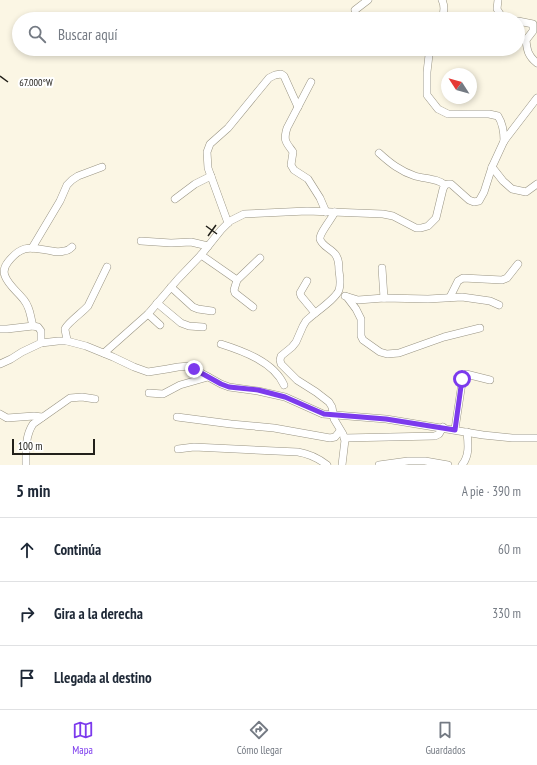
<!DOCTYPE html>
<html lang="es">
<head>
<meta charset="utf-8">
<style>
  body { margin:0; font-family:"PT Sans Narrow",sans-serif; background:#f6f6f7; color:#1f2937 }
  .compass { position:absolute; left:441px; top:68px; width:36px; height:36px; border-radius:50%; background:#fff; box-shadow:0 2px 6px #0003; rotate:306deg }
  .scale { position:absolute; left:12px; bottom:10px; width:83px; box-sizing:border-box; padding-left:4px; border:2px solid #22201a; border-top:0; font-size:11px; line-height:14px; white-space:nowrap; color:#22201a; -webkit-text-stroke:3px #fff; paint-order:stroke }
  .stop { position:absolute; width:12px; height:12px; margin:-9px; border:3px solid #7c3aed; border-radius:50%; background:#fff }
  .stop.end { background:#7c3aed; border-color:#fff; box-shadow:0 1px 4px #0008 }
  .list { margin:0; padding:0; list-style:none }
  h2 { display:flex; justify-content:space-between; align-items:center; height:52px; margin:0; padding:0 16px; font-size:17px }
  h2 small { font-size:13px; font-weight:400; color:#747a83 }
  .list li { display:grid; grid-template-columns:26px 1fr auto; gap:12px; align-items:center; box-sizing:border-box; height:64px; padding:0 16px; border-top:1px solid #e0e1e3 }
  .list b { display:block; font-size:15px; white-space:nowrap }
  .list em { font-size:13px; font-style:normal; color:#747a83 }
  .icon { flex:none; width:22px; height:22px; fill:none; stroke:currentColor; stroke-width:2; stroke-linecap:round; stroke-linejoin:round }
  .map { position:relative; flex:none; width:537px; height:465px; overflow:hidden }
  .search { position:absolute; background:#fff; box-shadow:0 2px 6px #0003; left:12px; right:12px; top:12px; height:44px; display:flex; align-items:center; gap:10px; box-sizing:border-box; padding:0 14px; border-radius:22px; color:#747a83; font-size:15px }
  .sheet { height:244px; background:#fff }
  nav { display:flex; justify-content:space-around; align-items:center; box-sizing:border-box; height:56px; border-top:1px solid #e0e1e3; background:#fff; font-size:11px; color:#747a83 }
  nav a { display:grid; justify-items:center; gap:2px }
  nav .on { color:#7c3aed }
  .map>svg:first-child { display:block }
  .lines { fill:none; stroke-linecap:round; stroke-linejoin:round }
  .minor-casing { stroke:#999483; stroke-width:8 }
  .minor { stroke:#fff; stroke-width:7 }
  .route { stroke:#7c3aed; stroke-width:5 }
  .ticks { fill:none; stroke:#22201a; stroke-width:1.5 }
  .ticks-label { font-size:10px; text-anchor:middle; fill:#22201a; stroke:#fff; stroke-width:4; stroke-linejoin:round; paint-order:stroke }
</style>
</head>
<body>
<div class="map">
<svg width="537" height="465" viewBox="0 0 537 465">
  <rect width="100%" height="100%" fill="#fbf6e4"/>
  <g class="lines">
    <defs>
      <g id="minor">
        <path d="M 442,0 C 445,6 444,13 442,19"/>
        <polyline points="498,0 497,9 502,17 508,19"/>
        <polyline points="355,10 368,0"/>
        <path d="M 518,21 L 533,24 L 533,31 L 526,40 C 527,50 528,56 537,63"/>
        <path d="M 431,49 L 429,55 L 427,72 L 427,95 L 438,109 L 448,114 L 489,114 L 498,116 C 503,124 504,132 504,141"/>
        <path d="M 311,82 L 287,128 C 283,141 286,142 293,152 L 291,165 L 294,170 L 308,179 L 320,198 L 326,212"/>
        <path d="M 379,153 C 390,163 400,171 415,176 C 425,179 437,178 445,185"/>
        <polyline points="492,167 503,181 512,189 526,192 537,184"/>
        <polyline points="175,199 195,184 211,176"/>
        <path d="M 335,212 C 332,218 319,234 320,239 C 321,245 331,249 335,254 C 339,259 339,265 339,271 C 340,277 341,284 339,290 C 336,299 314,313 306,321 L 303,326 L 296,342 L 292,347 L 281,356 L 280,360 L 281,364 L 297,380 L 316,392 L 329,402 L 332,407 L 334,419 L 343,434 L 345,440 L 342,465"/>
        <polyline points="228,223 208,168 207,152 210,144 228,128 269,78 275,75 281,74 284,76 298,107"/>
        <polyline points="141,241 171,243 191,242 208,246"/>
        <polyline points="32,248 60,201 67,185 72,180 78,176 102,167"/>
        <polyline points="201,255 237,280"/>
        <polyline points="382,268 384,298"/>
        <polyline points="307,281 300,293 301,296 315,313"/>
        <polyline points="171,287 193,307 198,309 212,311"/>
        <polyline points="345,296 358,300 384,298 428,299 462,297 490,301 499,305"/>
        <polyline points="347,297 356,309 361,319 361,336 363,340 380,352 387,354 399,353 444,337 480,328"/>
        <polyline points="450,297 458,281 463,278 502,280 507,278 518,264"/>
        <polyline points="157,303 181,323 189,326 203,327"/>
        <polyline points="253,307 235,293 234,290 237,280 260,258"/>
        <polyline points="148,314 160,325"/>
        <polyline points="0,329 7,329 33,326"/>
        <path d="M 67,341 C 67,337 65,332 65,329 C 66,324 84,311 88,306 L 107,267"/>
        <path d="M 41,343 L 41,331 L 38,327 L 33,326 C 30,316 31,309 24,300 C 18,292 9,286 5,276 C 3,271 4,267 8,262 C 23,243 31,248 52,251 C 56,252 60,252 64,251 C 67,251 70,249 72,247"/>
        <path d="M 221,344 C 243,351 274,362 284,385"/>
        <polyline points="104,353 148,314 178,279 201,255 221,230 230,221 244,214 307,211 383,214 393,216 416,228 421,228 428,226 436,218 443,189 445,185 448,184 451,184 469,200 474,202 479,201 484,192 492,167 504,141 537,98"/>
        <polyline points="0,364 11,359 22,352 41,343 58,341 67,341 86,346 113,357 134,367 148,372 167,369 178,367 189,366 194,369 221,384 229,387 258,391 285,397 323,414 386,419 483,435 512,438 537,438"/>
        <polyline points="149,393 163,394 180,385 208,377"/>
        <polyline points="0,414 7,418 34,416 42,417"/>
        <polyline points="177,417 231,424 274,428 330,438 335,437 340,431"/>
        <polyline points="455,429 463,376 466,374 490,380"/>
        <polyline points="344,438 435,436 439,434 443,427"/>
        <path d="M 178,449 L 194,447 L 298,452 C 310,454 318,458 327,465"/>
        <path d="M 26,465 C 26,451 25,436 33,424 L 70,398 L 82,397 L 95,399"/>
        <polyline points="379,465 408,461 425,461 448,465"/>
        <path d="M 462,465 C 470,455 468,443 467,432"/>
      </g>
    </defs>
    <use href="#minor" class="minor-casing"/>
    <use href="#minor" class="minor"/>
  </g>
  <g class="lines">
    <polyline class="route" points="194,369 221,384 229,387 258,390 285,397 324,414 386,419 455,430 462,379"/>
  </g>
  <path class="ticks" d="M 0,76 L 8,82M 206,226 L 217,234M 208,236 L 216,225"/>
  <g class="ticks-label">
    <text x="36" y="86">67.000°W</text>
  </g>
</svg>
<svg class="compass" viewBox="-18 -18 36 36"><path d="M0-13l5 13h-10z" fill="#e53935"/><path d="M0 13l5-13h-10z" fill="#747a83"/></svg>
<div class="scale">100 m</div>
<div class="stop" style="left:462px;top:379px"></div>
<div class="stop end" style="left:194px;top:369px"></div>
<div class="search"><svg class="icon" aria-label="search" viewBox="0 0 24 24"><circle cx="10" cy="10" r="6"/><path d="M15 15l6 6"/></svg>Buscar aquí</div>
</div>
<section class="sheet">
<h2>5 min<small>A pie · 390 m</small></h2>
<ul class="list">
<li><svg class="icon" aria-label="ahead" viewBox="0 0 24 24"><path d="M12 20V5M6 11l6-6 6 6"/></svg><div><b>Continúa</b></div><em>60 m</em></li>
<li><svg class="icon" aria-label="right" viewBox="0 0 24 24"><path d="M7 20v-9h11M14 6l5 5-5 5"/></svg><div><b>Gira a la derecha</b></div><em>330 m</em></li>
<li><svg class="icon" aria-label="arrive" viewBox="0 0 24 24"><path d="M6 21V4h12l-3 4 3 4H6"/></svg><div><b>Llegada al destino</b></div></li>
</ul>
</section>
<nav>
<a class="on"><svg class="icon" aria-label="map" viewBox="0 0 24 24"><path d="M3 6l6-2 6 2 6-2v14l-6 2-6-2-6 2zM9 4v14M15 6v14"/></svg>Mapa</a>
<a><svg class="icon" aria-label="directions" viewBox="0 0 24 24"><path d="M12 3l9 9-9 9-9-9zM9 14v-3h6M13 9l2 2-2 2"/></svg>Cómo llegar</a>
<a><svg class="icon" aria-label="saved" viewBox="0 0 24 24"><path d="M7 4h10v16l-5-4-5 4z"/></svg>Guardados</a>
</nav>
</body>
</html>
